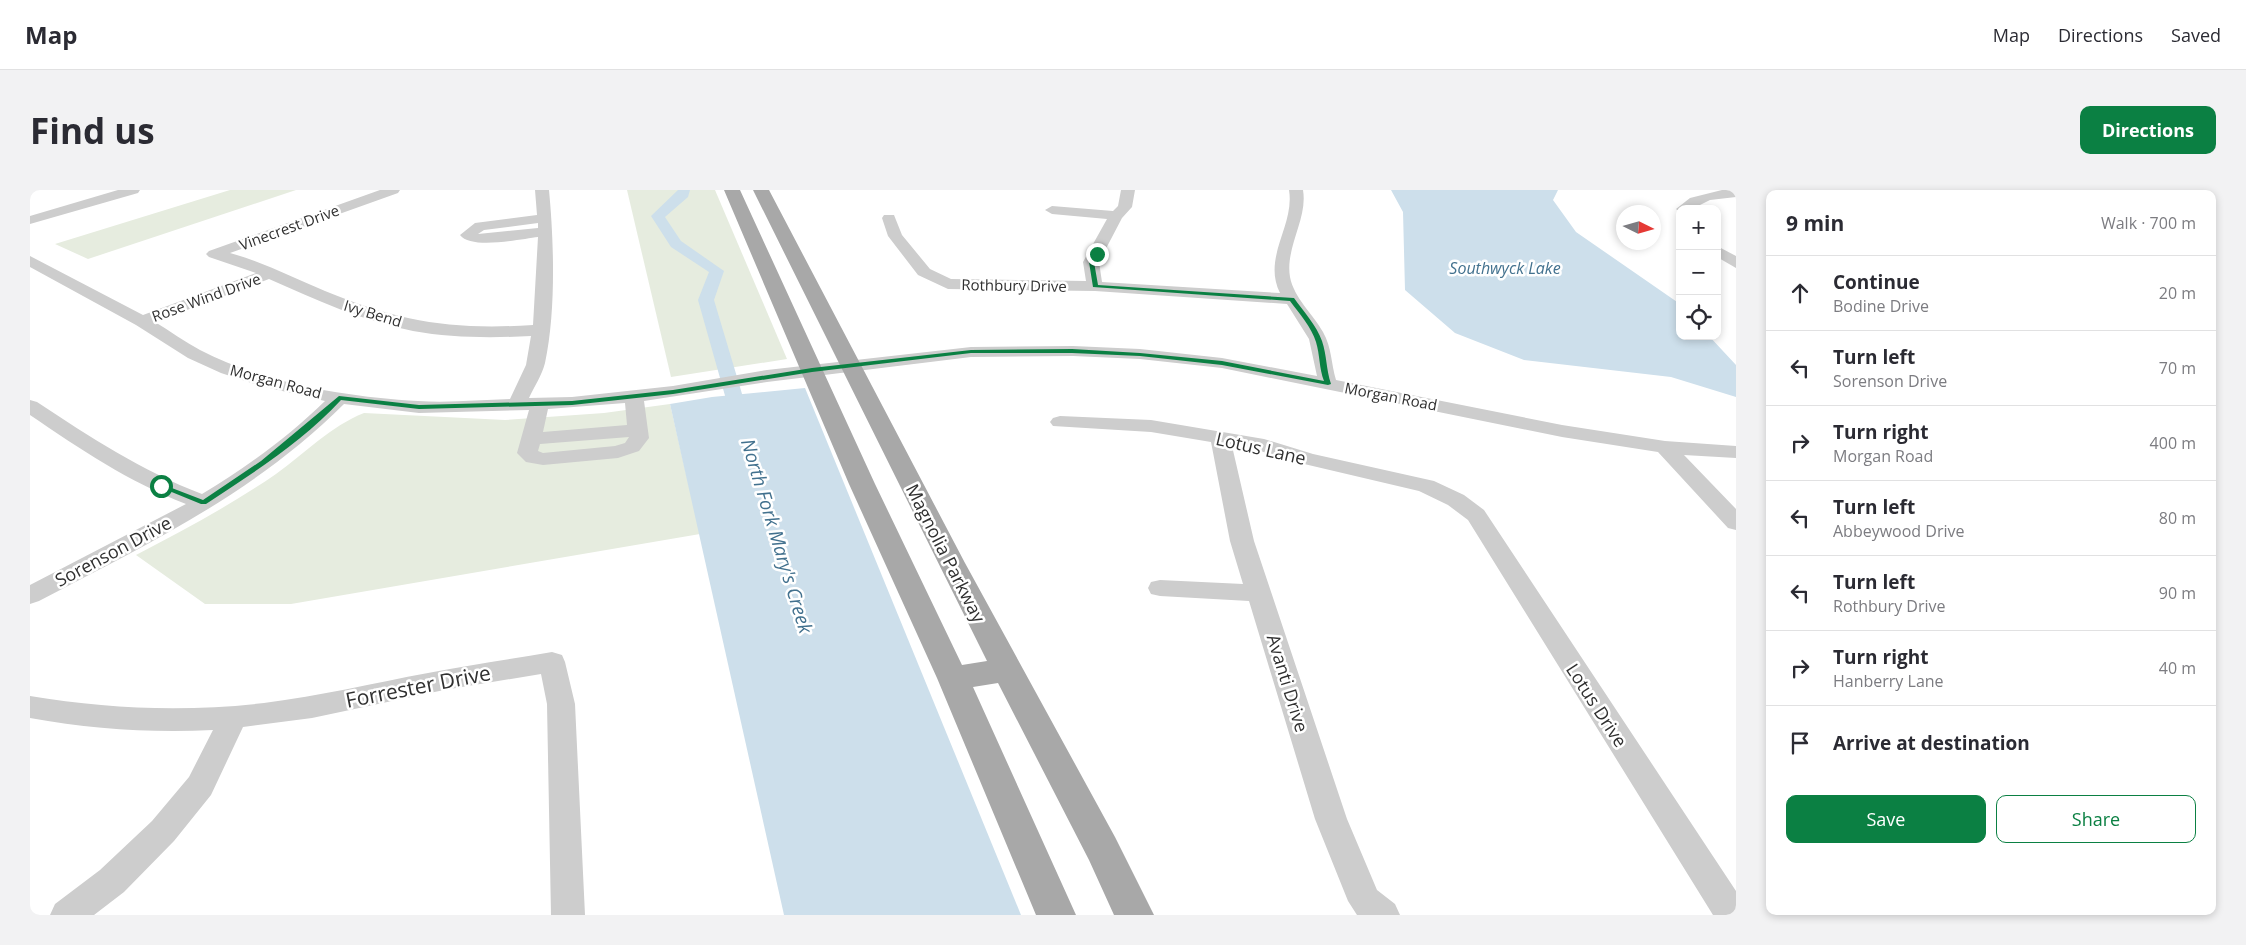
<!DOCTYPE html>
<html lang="en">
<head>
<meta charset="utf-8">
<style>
  body { margin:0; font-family:"Open Sans",sans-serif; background:#f2f2f3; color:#2b2b33 }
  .controls { position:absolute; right:15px; top:15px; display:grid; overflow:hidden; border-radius:10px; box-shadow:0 2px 8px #0003 }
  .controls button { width:45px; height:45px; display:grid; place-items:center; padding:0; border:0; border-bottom:1px solid #e1e1e2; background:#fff; color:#2b2b33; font:25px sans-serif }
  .compass { position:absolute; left:1586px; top:15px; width:45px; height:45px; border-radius:50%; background:#fff; box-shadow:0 2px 8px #0003; rotate:95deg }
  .stop { position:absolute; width:15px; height:15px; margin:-11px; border:4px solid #0b8043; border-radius:50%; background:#fff }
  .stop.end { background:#0b8043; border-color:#fff; box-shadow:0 1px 5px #0008 }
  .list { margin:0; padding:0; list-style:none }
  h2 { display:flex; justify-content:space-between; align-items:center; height:65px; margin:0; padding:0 20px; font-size:21px }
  h2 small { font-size:16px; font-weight:400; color:#7c7c81 }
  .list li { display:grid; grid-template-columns:32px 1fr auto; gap:15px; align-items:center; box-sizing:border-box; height:75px; padding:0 20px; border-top:1px solid #e1e1e2 }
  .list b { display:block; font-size:19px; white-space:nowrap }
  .list p { margin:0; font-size:16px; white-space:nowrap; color:#7c7c81 }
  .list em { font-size:16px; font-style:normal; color:#7c7c81 }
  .actions { display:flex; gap:10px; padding:15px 20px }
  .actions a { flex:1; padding:11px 0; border:1px solid #0b8043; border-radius:10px; text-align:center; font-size:18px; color:#0b8043 }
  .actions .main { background:#0b8043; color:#fff }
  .icon { flex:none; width:28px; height:28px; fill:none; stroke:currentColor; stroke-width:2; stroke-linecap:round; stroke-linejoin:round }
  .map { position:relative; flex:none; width:1706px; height:725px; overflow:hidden; border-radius:10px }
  header { display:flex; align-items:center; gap:30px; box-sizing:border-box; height:70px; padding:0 25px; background:#fff; border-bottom:1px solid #e1e1e2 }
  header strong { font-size:24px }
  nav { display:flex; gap:28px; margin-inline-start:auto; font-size:18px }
  .intro { display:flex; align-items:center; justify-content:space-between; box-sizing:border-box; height:120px; padding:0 30px }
  h1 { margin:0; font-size:35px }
  .button { padding:12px 22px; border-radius:10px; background:#0b8043; color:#fff; font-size:18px; font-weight:700 }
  main { display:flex; gap:30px; padding:0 30px }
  aside { flex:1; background:#fff; border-radius:10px; box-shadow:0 2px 8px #0003 }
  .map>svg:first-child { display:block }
  .green { fill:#e6ecdf }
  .water { fill:#cddfeb }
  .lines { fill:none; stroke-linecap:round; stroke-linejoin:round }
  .canal { fill:#cddfeb; fill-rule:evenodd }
  .minor { fill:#cdcdcd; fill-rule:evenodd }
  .major { fill:#a8a8a8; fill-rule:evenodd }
  .route { fill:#0b8043 }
  .labels { text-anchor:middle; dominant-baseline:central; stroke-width:5; stroke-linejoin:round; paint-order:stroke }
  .far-street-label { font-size:15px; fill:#303030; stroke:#fff }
  .far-water-label { font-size:16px; font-style:italic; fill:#42718e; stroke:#fff }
  .street-label { font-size:18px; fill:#303030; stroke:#fff }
  .water-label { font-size:19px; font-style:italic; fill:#42718e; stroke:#fff }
  .near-street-label { font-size:21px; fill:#303030; stroke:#fff }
</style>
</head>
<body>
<header>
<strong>Map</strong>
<nav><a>Map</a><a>Directions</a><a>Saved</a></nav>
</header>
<div class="intro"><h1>Find us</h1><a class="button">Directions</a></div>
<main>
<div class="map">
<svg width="1706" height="725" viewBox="0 0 1706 725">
  <rect width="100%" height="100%" fill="#fff"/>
  <g class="green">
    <polygon points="200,0 266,0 58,69 25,54"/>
    <polygon points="597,0 685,0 757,169 641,187"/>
    <path d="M 640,214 L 670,344 L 261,414 L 175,414 L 106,365 C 154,340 201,315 246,284 C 275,263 301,236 334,223 L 475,230 L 574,223 Z"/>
  </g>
  <g class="water">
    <polygon points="1361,0 1528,0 1523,10 1546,42 1650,114 1650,146 1679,146 1706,175 1706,207 1641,187 1494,170 1425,143 1375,100 1373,22"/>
    <polygon points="775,198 991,725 754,725 640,214 682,207"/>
  </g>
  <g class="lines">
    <polygon class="canal" points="648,0 660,0 658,7 635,27 651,51 694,81 684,110 721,234 719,238 712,240 705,238 703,234 668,110 679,82 641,57 621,26"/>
    <g class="minor">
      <polygon points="88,0 110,0 108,3 0,34 0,26"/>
      <path d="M 350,0 L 370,0 L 368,3 L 200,63 C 233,72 263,88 295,101 C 370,132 422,140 503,135 L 508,47 C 491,49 441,60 430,45 L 445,33 L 507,25 L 505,0 L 519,0 C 524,52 526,122 515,173 C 512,185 504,197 499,208 L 542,207 L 643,196 L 737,180 L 941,157 L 1043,156 L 1110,159 L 1192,168 L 1287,186 L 1279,149 L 1257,114 L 1065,101 L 918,99 L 888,85 L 858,46 L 852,28 L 854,25 L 864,25 L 872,45 L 900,79 L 921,89 L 1056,91 L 1053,72 L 1077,29 L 1022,24 L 1015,20 L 1022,16 L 1083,21 L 1088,16 L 1091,0 L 1105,0 L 1102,17 L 1092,28 L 1069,72 L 1072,92 L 1250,103 C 1232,67 1265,36 1259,0 L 1273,0 C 1278,29 1255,57 1260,87 C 1264,108 1283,124 1293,142 C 1302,158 1301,174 1306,190 L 1532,235 L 1635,251 L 1706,256 L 1706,268 L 1654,265 L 1706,319 L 1706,340 L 1698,338 L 1628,262 L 1532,247 L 1192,178 L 1110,169 L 1043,166 L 941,167 L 737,192 L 614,211 L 619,248 L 609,261 L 588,268 L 513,275 L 496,272 L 487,263 L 499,220 L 389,223 L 314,214 C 223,304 120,353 9,411 L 0,414 L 0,395 L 156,314 C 99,292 50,259 0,225 L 0,210 L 7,212 C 60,247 112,281 172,304 C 217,277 258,247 295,211 L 231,196 L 191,183 L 158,168 L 106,135 L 0,77 L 0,66 L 113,125 L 226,83 L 179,67 L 176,64 L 179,61 ZM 508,33 L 508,38 L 448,44 L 454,40 ZM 239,89 C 286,110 333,131 383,141 C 422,148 462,148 501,146 L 496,175 L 480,209 C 450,210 418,213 388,211 C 318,207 233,193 170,160 C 155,152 140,141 125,132 ZM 595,213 L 597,235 L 513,242 L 518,219 ZM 599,247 L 595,253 L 585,256 L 513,263 L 508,261 L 510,254 Z"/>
      <polygon points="1692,0 1706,0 1706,7 1680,10 1662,19 1650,19 1650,22 1646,19 1660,8"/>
      <polygon points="1687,56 1706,66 1706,78 1687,67"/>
      <polygon points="1030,226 1121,230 1234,249 1283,264 1404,291 1434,305 1454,320 1706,701 1706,725 1683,725 1438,330 1418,315 1389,301 1270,273 1230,261 1202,256 1224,351 1317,629 1347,700 1365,714 1370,725 1327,725 1318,711 1285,629 1219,411 1130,406 1121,404 1118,398 1121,392 1130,390 1213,394 1200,351 1181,252 1121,242 1023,236 1020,232 1023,228"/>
      <path d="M 522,462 L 532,465 L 535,472 L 545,514 L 555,725 L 521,725 L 517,514 L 511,484 L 414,500 L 282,528 L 213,537 L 181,605 L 144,651 L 94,702 L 64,725 L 20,725 L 25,714 L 70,680 L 122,631 L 159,587 L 183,540 C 121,543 61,539 0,528 L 0,506 C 77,519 156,522 234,513 C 290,506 344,493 398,483 C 439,475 481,469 522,462 Z"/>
    </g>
    <polygon class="major" points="694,0 710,0 845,294 932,475 957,471 723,0 739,0 935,373 1085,647 1124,725 1084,725 1059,670 968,493 943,497 1046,725 1006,725 907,488 819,294"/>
  </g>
  <path class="route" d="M 1067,62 L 1069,64 L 1064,72 L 1068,95 L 1264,108 C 1273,121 1287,136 1292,151 C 1297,166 1296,179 1301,194 L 1298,195 L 1192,175 L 1110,166 L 1042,163 L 941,163 L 782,182 L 643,204 L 542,215 L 389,219 L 311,210 C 272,252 223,283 176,314 L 171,314 L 127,296 L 134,295 L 173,310 L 231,271 L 309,206 L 389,215 L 542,211 L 643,200 L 782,178 L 941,160 L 1042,159 L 1110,163 L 1192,171 L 1294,191 C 1289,178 1290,165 1286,152 C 1282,138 1269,123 1260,111 L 1063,97 L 1059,72 Z"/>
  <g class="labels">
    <g class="far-street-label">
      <text transform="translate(259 37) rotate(-20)">Vinecrest Drive</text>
      <text transform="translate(984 95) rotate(1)">Rothbury Drive</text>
      <text transform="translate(176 107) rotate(-20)">Rose Wind Drive</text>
      <text transform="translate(343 123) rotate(17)">Ivy Bend</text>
      <text transform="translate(246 191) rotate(15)">Morgan Road</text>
      <text transform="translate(1361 206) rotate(11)">Morgan Road</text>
    </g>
    <g class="far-water-label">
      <text x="1475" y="78">Southwyck Lake</text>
    </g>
    <g class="street-label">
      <text transform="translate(1231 258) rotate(13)">Lotus Lane</text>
      <text transform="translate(83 361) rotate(-28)">Sorenson Drive</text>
      <text transform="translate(916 363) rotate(63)">Magnolia Parkway</text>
      <text transform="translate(1258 493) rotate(73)">Avanti Drive</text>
      <text transform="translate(1567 515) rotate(57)">Lotus Drive</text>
    </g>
    <g class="water-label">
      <text transform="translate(747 346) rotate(73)">North Fork Mary's Creek</text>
    </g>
    <g class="near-street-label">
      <text transform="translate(388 496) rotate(-11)">Forrester Drive</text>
    </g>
  </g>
</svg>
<div class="controls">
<button>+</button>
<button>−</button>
<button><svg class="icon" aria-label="locate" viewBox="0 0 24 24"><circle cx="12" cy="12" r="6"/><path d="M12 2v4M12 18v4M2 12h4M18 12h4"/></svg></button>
</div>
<svg class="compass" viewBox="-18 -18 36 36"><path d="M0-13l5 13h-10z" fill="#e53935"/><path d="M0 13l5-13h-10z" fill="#7c7c81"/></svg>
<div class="stop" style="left:131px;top:296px"></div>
<div class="stop end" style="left:1067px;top:64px"></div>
</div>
<aside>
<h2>9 min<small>Walk · 700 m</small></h2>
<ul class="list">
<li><svg class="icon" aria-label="ahead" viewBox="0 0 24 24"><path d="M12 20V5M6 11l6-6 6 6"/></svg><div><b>Continue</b><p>Bodine Drive</p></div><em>20 m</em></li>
<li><svg class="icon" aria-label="left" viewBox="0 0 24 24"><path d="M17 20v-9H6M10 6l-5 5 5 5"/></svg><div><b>Turn left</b><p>Sorenson Drive</p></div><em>70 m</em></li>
<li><svg class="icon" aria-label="right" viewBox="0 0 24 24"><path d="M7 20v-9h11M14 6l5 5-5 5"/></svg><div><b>Turn right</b><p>Morgan Road</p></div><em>400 m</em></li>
<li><svg class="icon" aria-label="left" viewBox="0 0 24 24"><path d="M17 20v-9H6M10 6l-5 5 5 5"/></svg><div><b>Turn left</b><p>Abbeywood Drive</p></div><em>80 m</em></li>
<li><svg class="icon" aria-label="left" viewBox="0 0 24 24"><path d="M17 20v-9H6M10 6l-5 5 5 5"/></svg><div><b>Turn left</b><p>Rothbury Drive</p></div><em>90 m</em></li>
<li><svg class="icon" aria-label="right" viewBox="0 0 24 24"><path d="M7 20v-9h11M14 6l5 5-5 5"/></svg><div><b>Turn right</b><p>Hanberry Lane</p></div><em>40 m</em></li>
<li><svg class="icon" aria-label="arrive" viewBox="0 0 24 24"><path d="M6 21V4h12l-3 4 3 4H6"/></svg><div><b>Arrive at destination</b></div></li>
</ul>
<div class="actions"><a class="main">Save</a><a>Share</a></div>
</aside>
</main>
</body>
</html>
